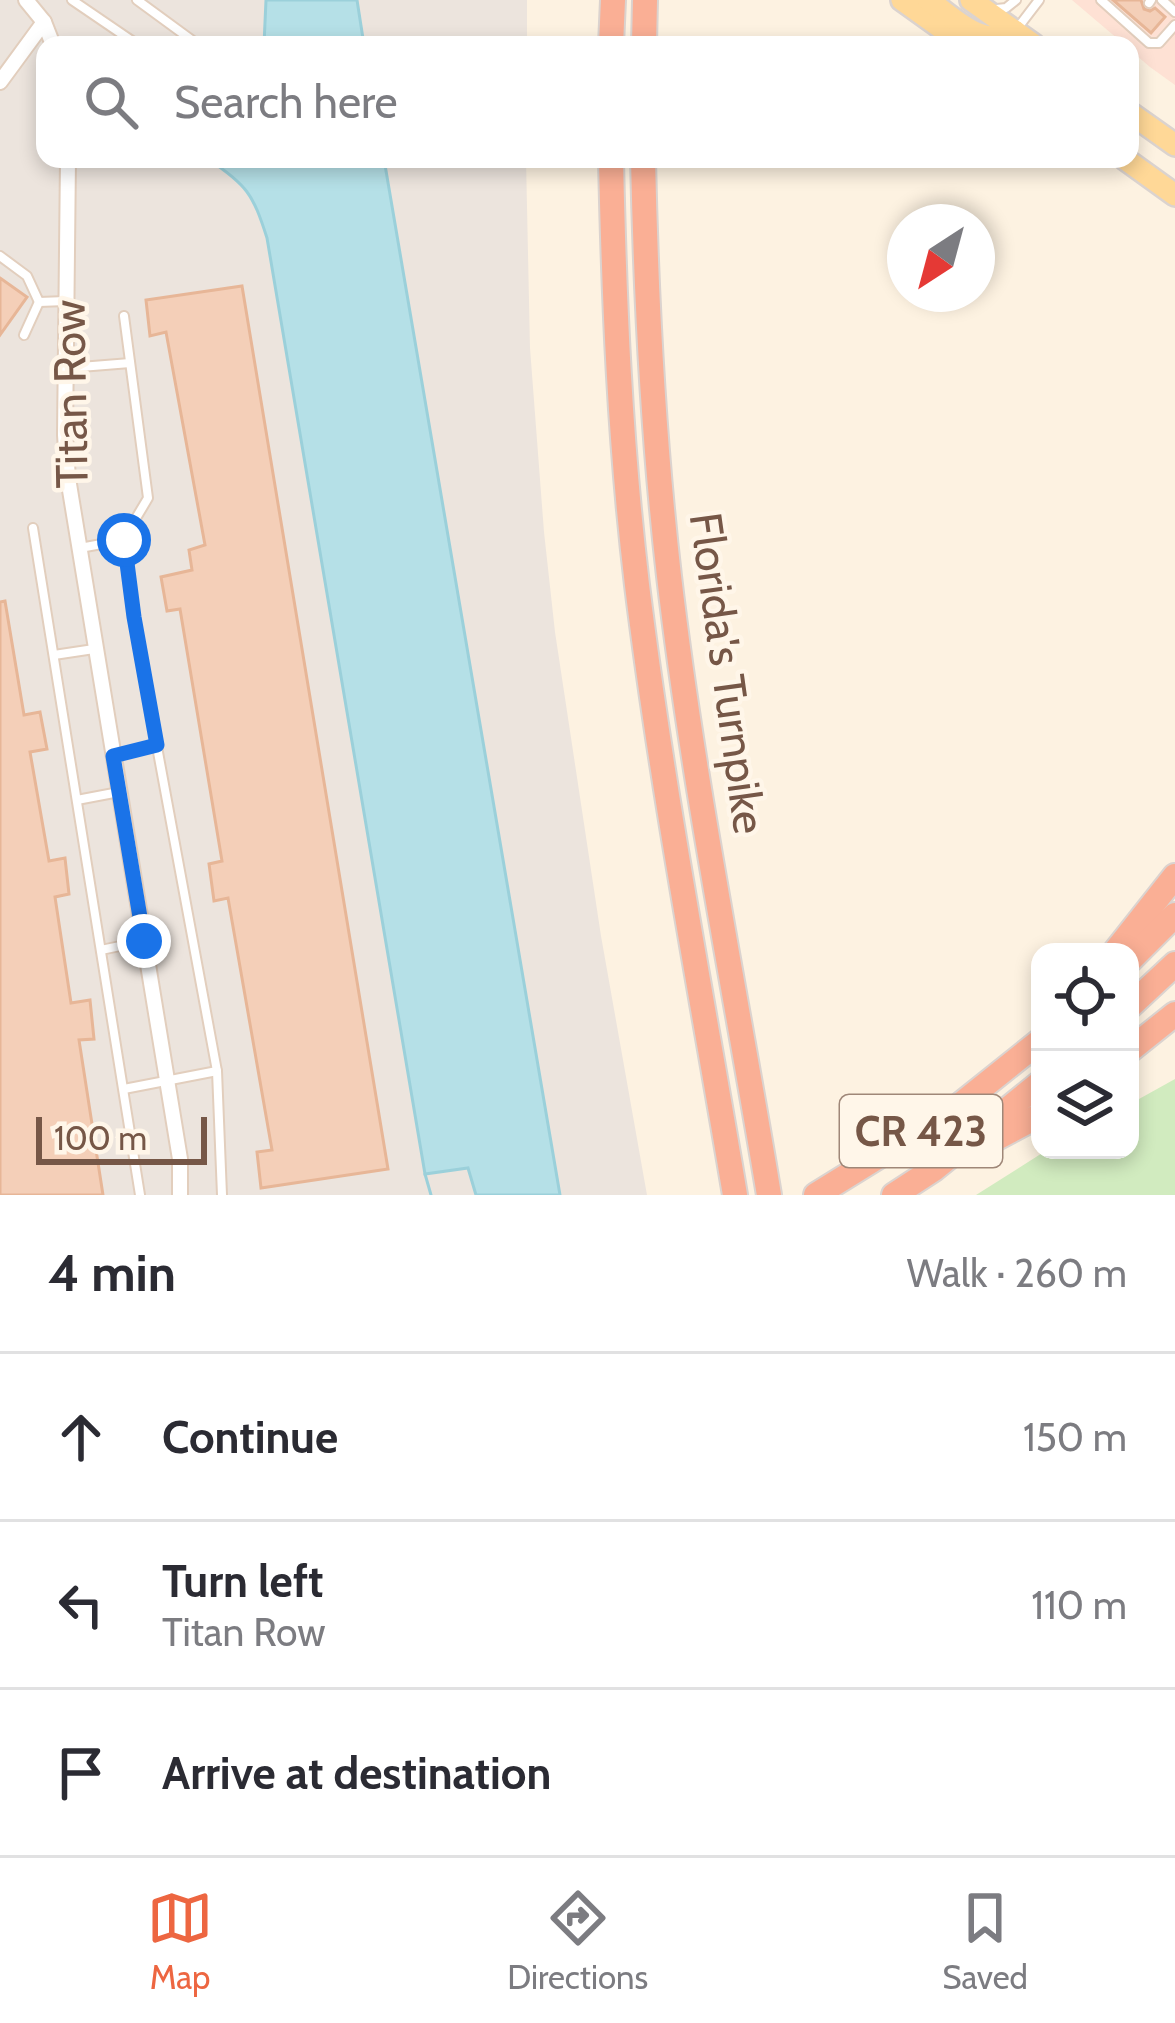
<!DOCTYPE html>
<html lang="en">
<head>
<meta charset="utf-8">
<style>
  body { margin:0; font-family:Cabin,sans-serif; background:#f7f7f7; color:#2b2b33 }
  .controls { position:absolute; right:36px; bottom:36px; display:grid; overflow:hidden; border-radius:24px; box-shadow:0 6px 18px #0003 }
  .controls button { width:108px; height:108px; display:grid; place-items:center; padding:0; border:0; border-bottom:3px solid #e1e1e2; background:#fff; color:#2b2b33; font:60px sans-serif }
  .compass { position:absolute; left:887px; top:204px; width:108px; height:108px; border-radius:50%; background:#fff; box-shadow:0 6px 18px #0003; rotate:216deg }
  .scale { position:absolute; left:36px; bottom:30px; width:171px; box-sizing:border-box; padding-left:12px; border:6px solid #765747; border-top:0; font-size:33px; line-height:42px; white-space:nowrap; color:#765747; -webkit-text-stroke:9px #fff6e9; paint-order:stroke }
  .stop { position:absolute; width:36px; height:36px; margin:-27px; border:9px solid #1a73e8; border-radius:50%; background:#fff }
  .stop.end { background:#1a73e8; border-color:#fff; box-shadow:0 3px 12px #0008 }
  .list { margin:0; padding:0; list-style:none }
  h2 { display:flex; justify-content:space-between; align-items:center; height:156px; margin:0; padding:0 48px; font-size:51px }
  h2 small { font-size:39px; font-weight:400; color:#7c7c81 }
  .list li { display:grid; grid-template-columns:78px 1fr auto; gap:36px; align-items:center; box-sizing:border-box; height:168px; padding:0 48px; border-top:3px solid #e1e1e2 }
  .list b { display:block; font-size:45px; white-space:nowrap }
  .list p { margin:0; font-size:39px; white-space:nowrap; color:#7c7c81 }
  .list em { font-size:39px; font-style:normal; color:#7c7c81 }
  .icon { flex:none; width:66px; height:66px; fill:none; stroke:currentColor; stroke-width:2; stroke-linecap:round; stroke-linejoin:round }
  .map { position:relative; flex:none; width:1175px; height:1195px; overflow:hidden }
  .search { position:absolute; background:#fff; box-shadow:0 6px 18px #0003; left:36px; right:36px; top:36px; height:132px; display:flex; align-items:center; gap:30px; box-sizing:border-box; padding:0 42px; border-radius:24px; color:#7c7c81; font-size:45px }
  .sheet { height:660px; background:#fff }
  nav { display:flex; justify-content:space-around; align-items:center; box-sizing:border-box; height:168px; border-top:3px solid #e1e1e2; background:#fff; font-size:33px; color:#7c7c81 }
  nav a { display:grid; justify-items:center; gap:6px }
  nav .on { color:#ed6641 }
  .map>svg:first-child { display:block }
  .commercial { fill:#fee1d4 }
  .industrial { fill:#ece4dd }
  .green { fill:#d1ebbf }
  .water { fill:#b5e0e7; stroke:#9bd0da; stroke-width:3 }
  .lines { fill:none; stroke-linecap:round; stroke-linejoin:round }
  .stream { stroke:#9bd0da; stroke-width:3 }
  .building { fill:#f4cfb8; stroke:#e7b697; stroke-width:3 }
  .lane-casing { stroke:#e2cebd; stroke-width:12 }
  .street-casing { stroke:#e2cebd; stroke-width:18 }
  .primary-casing { stroke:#dbd3cf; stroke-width:26 }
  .highway-casing { stroke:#dbd3cf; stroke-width:28 }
  .lane { stroke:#fff; stroke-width:8 }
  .street { stroke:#fff; stroke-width:14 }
  .primary { stroke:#ffd897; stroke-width:21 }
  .highway { stroke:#faaf95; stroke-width:24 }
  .route { stroke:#1a73e8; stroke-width:15 }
  .labels { text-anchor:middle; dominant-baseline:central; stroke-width:9; stroke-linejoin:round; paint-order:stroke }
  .shield { fill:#fff6e9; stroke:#9f8778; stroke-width:3 }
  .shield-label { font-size:42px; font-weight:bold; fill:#765747 }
  .street-label { font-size:45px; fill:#765747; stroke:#fff6e9 }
</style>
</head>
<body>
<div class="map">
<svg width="1175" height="1195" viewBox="0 0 1175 1195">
  <rect width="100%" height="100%" fill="#fdf2e1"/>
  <polygon class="commercial" points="1072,0 1175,0 1175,85 1150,67 1130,50 1130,45 1125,45"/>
  <polygon class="industrial" points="0,0 527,0 527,45 45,45 45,159 526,159 530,348 544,532 555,632 601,936 647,1195 0,1195"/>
  <polygon class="green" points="1175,1079 1175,1195 976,1195 1047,1150 1130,1150 1130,1104"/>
  <g class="water">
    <polygon points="266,0 357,0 364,45 264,45"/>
    <path d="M 208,159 C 224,159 230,165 244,166 L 248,159 L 384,159 L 560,1195 L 476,1195 L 468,1168 L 425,1174 L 267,238 C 253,194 247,185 208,159 Z"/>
  </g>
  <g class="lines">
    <polyline class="stream" points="425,1174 431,1195"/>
  </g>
  <g class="building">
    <polygon points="1113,0 1141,0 1144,9 1150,11 1155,8 1165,17 1151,33"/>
    <polygon points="0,278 27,297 0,335"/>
    <polygon points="242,286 388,1169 261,1188 257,1152 272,1150 228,898 214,901 209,864 222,861 180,609 167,611 161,577 192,570 189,550 205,545 166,332 150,336 146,300"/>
    <polygon points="5,601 24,715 40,712 47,749 30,752 49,861 65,858 69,894 55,897 71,1003 90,1000 94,1039 79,1040 103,1195 0,1195 0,602"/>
  </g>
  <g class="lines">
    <defs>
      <g id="lane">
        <polyline points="72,0 138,45"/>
        <polyline points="137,0 193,41 193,45"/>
        <polyline points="1101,0 1149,43 1159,43 1175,25"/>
        <polyline points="1162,0 1175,12"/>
        <polyline points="1149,3 1151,0"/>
        <polyline points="997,9 1006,8 1016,0"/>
        <polyline points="1016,30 1039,0"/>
        <polyline points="0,256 27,276 39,302 66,301"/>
        <polyline points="24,335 39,302"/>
        <polyline points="68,368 130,363"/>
        <polyline points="33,528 140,1195"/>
        <polyline points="123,540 148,498 124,316"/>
        <polyline points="80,548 123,540 133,617 217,1071 222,1195"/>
        <polyline points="54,655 94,649"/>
        <polyline points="113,756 157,745"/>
        <polyline points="77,800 119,792"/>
        <polyline points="101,950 144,941"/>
        <polyline points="124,1089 217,1071"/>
      </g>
      <g id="street">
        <polyline points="26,0 44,22 53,45"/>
        <polyline points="0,82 44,22"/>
        <polyline points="68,159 65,435 68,478 180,1159 180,1195"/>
      </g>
      <g id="primary">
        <polyline points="902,0 965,45"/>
        <path d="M 928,0 C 953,17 985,52 1015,31"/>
        <polyline points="971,0 1034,45"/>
        <polyline points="1130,113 1175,145"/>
        <polyline points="1125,159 1175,195"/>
      </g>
      <g id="highway">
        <polyline points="611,45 613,0"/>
        <polyline points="644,45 645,0"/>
        <path d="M 611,159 C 614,301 620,443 637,585 C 662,789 701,992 735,1195"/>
        <path d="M 643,159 C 646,299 653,437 669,576 C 693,783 735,989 769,1195"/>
        <polyline points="1115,952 1175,876"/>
        <polyline points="1130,960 1175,915"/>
        <polyline points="1130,1006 1175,964"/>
        <polyline points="1130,1050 1175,1014"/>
        <polyline points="974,1150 1040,1115"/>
        <polyline points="816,1195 955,1109 1040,1041"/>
        <polyline points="894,1195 934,1169 1040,1083"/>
      </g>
    </defs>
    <use href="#lane" class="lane-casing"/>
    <use href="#street" class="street-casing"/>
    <use href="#primary" class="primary-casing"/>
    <use href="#highway" class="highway-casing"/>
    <use href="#lane" class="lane"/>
    <use href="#street" class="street"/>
    <use href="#primary" class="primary"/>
    <use href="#highway" class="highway"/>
  </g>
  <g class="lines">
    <polyline class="route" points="124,540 134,617 157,745 113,756 144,941"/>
  </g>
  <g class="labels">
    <rect class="shield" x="840" y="1095" width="162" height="72" rx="9"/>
    <g class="shield-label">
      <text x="921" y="1131">CR 423</text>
    </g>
    <g class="street-label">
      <text transform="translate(70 394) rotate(-91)">Titan Row</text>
      <text transform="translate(728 673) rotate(82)">Florida's Turnpike</text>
    </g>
  </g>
</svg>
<div class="controls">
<button><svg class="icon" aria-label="locate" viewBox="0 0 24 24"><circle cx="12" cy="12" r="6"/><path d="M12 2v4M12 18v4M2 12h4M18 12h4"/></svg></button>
<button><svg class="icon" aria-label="layers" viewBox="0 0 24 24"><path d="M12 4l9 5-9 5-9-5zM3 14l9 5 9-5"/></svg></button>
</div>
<svg class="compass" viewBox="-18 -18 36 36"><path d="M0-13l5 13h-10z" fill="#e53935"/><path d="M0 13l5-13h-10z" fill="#7c7c81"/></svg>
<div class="scale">100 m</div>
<div class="stop" style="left:124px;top:540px"></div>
<div class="stop end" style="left:144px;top:941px"></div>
<div class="search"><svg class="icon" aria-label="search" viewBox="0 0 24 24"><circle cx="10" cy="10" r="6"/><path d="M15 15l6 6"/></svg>Search here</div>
</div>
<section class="sheet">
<h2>4 min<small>Walk · 260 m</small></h2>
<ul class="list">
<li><svg class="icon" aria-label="ahead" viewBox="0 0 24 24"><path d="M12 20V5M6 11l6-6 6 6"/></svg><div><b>Continue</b></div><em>150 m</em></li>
<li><svg class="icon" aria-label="left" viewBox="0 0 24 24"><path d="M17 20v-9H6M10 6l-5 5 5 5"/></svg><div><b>Turn left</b><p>Titan Row</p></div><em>110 m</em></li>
<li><svg class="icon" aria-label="arrive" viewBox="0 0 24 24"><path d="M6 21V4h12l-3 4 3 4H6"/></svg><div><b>Arrive at destination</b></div></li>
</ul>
</section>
<nav>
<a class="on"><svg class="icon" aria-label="map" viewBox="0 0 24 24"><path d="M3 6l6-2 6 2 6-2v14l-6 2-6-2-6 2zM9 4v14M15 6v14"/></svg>Map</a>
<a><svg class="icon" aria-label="directions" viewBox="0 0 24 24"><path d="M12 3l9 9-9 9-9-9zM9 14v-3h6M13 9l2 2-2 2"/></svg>Directions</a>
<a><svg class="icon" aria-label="saved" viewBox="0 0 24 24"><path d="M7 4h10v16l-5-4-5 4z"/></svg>Saved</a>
</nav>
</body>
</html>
